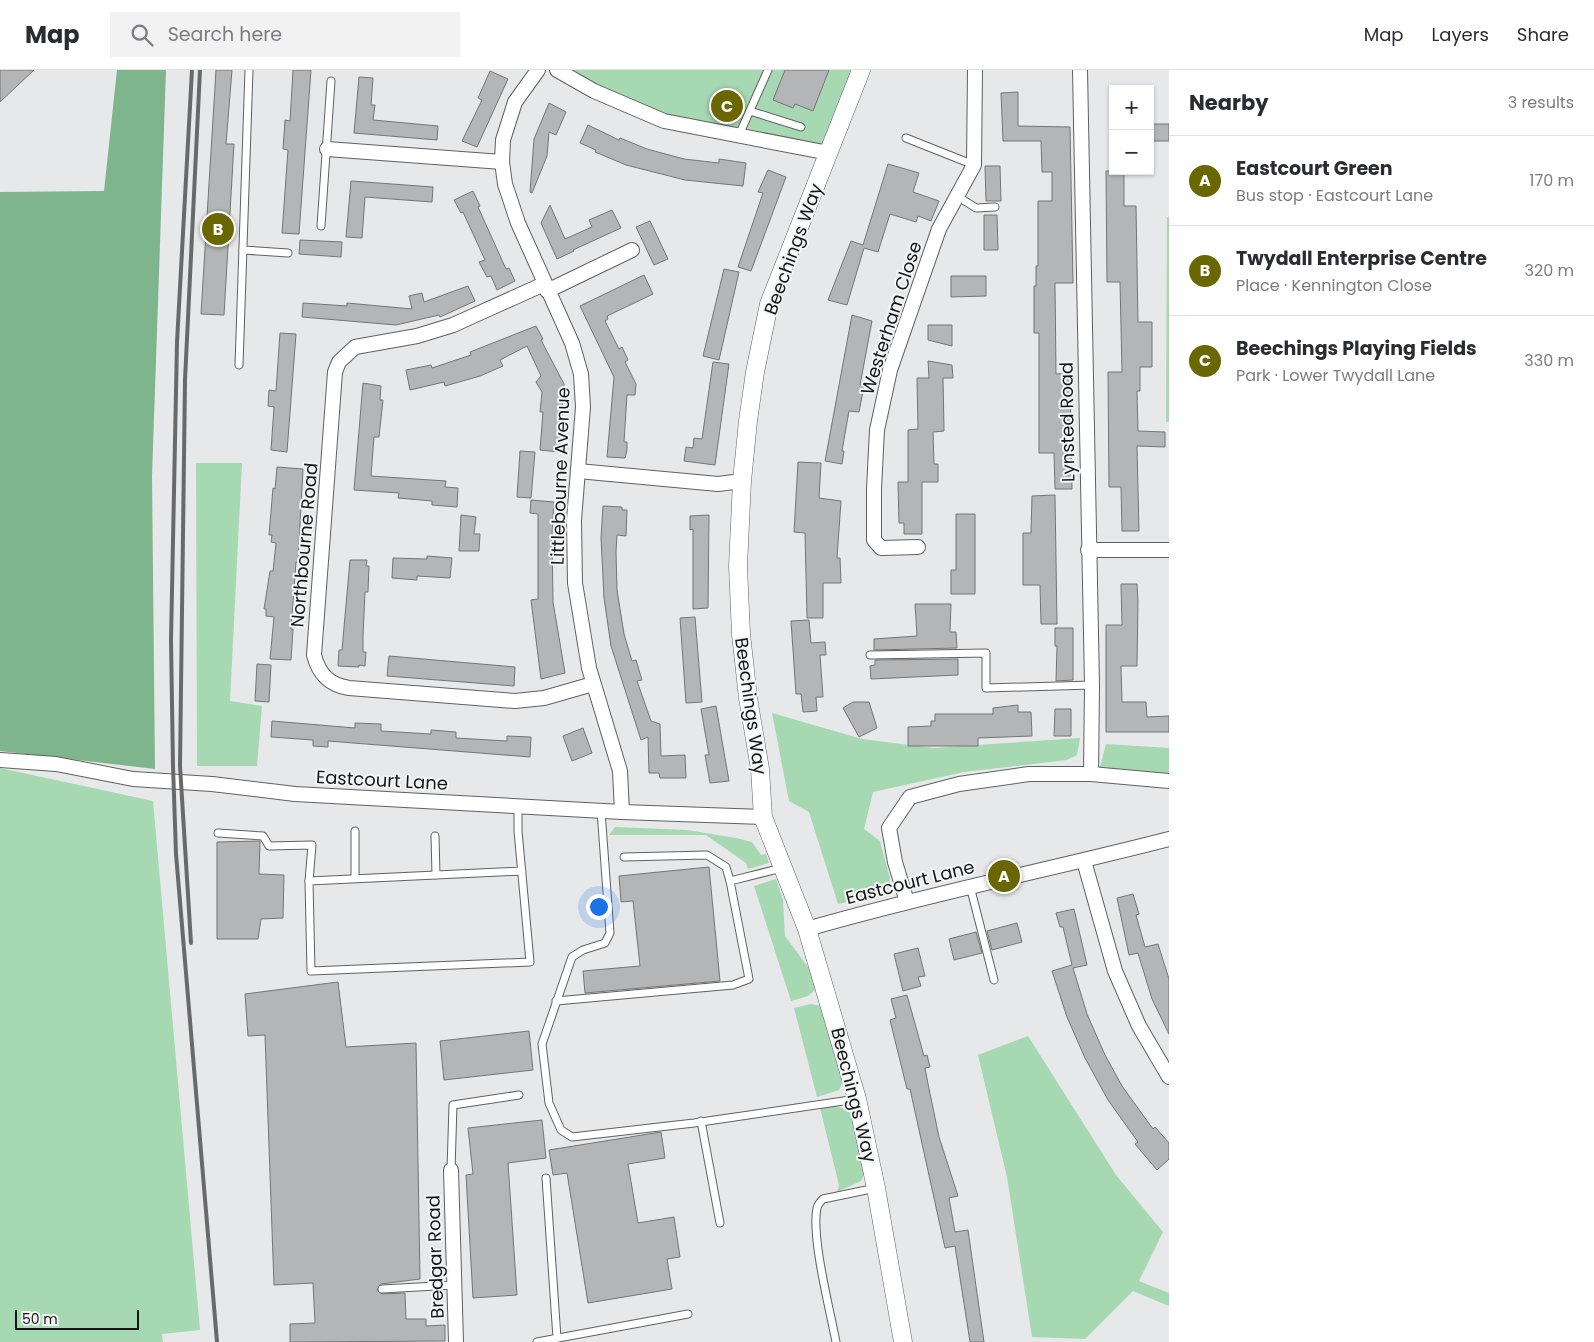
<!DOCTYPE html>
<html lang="en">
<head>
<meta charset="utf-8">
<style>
  body { margin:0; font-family:Poppins,sans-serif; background:#f2f2f3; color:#2b2b33 }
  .controls { position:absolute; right:15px; top:15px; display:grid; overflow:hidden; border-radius:0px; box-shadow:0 1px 4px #0004 }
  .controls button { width:45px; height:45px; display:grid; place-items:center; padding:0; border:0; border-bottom:1px solid #e1e1e2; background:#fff; color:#2b2b33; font:25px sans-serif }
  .scale { position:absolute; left:15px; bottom:12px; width:124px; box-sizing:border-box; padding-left:5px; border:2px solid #151515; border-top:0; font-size:14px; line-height:18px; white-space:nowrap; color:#151515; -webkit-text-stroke:4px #f4f5f6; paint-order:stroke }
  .you { position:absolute; left:598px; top:836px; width:18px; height:18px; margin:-12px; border:4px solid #fff; border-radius:50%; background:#1a73e8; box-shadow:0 0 0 8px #1a73e833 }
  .badge { display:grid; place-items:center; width:32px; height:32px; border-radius:50%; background:#6a6700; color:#fff; font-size:16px; font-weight:700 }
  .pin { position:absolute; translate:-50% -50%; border:2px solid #fff; box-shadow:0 1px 5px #0006 }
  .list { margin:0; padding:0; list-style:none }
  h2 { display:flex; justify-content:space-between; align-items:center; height:65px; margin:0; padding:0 20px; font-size:21px }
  h2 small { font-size:16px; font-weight:400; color:#7c7c81 }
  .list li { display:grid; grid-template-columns:32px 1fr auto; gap:15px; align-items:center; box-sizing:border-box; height:90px; padding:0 20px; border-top:1px solid #e1e1e2 }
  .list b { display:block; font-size:19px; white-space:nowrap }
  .list p { margin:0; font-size:16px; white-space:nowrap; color:#7c7c81 }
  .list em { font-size:16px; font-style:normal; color:#7c7c81 }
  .icon { flex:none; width:28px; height:28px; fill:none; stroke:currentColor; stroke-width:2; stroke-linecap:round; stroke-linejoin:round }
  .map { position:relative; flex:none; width:1169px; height:1272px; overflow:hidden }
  header { display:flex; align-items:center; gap:30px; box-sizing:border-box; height:70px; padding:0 25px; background:#fff; border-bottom:1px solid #e1e1e2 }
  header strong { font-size:24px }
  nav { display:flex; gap:28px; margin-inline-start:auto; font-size:18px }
  .search { width:350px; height:45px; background:#f2f2f3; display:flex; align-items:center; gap:12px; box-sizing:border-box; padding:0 18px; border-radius:0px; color:#7c7c81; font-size:19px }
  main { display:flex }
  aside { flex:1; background:#fff }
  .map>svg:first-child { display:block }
  .green { fill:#a6d8b2 }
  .forest { fill:#7fb58d }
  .building { fill:#b4b5b6; stroke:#757576 }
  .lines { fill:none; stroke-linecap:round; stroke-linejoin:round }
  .service-casing { stroke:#606061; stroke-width:9 }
  .minor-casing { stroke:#606061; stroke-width:16 }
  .tertiary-casing { stroke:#606061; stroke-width:19 }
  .service { stroke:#fff; stroke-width:7 }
  .minor { stroke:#fff; stroke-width:14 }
  .tertiary { stroke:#fff; stroke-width:18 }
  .rail { stroke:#696969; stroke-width:4 }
  .labels { text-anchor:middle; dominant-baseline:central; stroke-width:4; stroke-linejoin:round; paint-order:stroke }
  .street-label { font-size:18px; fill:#151515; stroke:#f4f5f6 }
</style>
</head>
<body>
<header>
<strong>Map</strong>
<div class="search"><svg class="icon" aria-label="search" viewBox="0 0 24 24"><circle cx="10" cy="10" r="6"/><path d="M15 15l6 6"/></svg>Search here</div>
<nav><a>Map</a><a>Layers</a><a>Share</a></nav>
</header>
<main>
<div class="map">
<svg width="1169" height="1272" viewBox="0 0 1169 1272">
  <rect width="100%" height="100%" fill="#e7e8e9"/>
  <g class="green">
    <polygon points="557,0 861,0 829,83 664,51"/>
    <polygon points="1167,147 1169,147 1169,352 1166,352"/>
    <polygon points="196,393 242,393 230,631 262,636 257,696 197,696"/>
    <polygon points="772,643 862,669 933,678 1080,668 1077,685 1067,690 964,702 873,722 864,759 880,771 890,808 889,817 881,825 838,834 809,742 789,731"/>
    <polygon points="1106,674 1169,678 1169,705 1100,697"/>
    <polygon points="0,698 153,731 200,1260 162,1264 163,1272 0,1272"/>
    <polygon points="615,757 687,760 736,768 752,772 761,785 766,784 769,793 748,799 746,793 706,765 609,765"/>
    <polygon points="776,809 783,830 785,866 808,897 817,918 808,926 791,931 754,816"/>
    <polygon points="811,934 822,936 844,1010 839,1020 817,1027 794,938"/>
    <polygon points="1028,966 1116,1105 1163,1162 1139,1211 1169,1223 1169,1236 1133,1221 1085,1269 1032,1267 1007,1107 978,985"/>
    <polygon points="834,1036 846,1039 853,1044 865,1103 861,1111 837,1122 839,1115 820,1038"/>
  </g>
  <polygon class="forest" points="117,0 166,0 152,406 155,699 0,681 0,122 104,121"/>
  <g class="building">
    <polygon points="0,0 34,0 0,32"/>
    <polygon points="216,0 232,0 226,74 234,74 224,245 201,244"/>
    <polygon points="293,0 311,0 299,164 282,163 288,80 283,79 285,50 290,51"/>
    <polygon points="785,0 829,0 813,41 795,34 793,38 773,30"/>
    <polygon points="490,1 508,9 477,77 462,71 482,30 478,28"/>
    <polygon points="359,7 373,8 371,35 375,35 373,50 438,56 437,70 354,63"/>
    <polygon points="1018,22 1018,56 1070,57 1073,213 1055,213 1056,304 1070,303 1072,419 1055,419 1054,383 1039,383 1039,263 1034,263 1034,216 1036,216 1036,196 1038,196 1038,131 1052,131 1052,102 1042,102 1041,71 1003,71 1001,23"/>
    <polygon points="549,33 566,42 556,65 549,62 547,86 532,123 530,122 534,69"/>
    <rect x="1150" y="54" width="19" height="17"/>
    <polygon points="588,55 619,70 620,68 647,79 684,89 719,93 719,89 746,93 743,116 685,110 626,95 595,82 596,80 580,73"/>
    <polygon points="888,94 919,103 913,122 939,131 931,151 918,146 916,152 890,144 878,182 864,178 847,235 828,230 851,171 863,175"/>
    <polygon points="985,96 1000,96 1001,131 986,131"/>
    <polygon points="768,100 786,107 751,201 738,197 763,123 758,122"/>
    <polygon points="1106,101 1124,101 1124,136 1136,136 1138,252 1152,252 1152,297 1140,297 1140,321 1137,321 1138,361 1165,362 1165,377 1137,376 1139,461 1122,461 1121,417 1109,417 1108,302 1122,302 1120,212 1107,212"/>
    <polygon points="351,111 433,117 432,132 365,127 362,168 346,167"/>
    <polygon points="473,121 480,136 478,137 506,199 509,198 515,211 497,220 491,206 487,207 479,192 485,190 463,142 461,143 454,130"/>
    <polygon points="550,135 565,169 592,157 589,150 612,140 621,158 573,180 574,181 557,189 541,153"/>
    <polygon points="984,145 997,145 998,180 984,180"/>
    <polygon points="650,151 668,189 654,195 636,157"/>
    <polygon points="300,170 342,172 341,187 299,184"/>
    <polygon points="724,199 739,202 719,290 703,286"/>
    <polygon points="644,205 653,224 607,246 608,249 605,251 619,279 622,277 628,290 625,292 636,314 635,325 627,325 624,372 627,372 627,380 625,388 607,387 614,307 580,236"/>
    <polygon points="951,206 986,206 986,226 951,227"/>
    <polygon points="468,216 475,231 440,247 439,245 396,255 302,247 303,233 347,236 347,233 412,239 409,226 422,223 424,232"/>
    <polygon points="852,245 872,251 860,315 864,316 859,342 849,341 842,381 844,381 842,394 825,391"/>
    <polygon points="928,255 952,255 952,276 928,270"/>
    <polygon points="536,256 543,269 541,270 564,314 559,382 540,380 543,342 540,342 542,322 536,312 541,306 527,276 500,290 503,296 480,306 445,316 444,312 410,320 406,300 431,295 432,298 471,285 470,282"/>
    <polygon points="280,263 296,264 287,382 271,380 274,337 268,336 269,320 276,321"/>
    <polygon points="928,291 952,295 953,308 943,308 944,361 933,362 934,394 938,394 938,412 922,412 922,464 904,464 904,453 899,453 898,412 908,412 908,360 918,359 917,308 929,308"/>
    <polygon points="713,292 729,294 715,395 684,391 686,377 693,378 694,368 702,369"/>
    <polygon points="363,313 381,316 380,330 383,330 379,367 374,367 371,406 446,411 445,417 458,418 457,437 432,435 432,431 398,428 399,423 354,420"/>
    <polygon points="520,381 535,382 531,428 517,427"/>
    <polygon points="798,392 821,393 819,428 841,431 837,488 840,488 841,513 823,513 823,548 807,548 805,463 794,462"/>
    <polygon points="277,397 303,399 298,492 296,492 291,559 293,559 291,590 270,589 274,547 266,546 266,539 264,539 270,501 273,501 276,473 271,472 272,465 269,465 273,418 275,419"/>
    <polygon points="1055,425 1057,554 1041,554 1040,515 1023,515 1023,463 1031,463 1032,426"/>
    <polygon points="531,430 554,432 552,465 553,532 565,603 541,609 531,530 538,529 538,444 530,443"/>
    <polygon points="603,436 622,437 622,440 627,440 626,466 617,465 616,482 617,520 624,564 632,591 636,590 642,610 637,611 651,651 660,654 661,686 685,685 686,708 660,708 659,703 649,703 648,667 641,670 611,576 604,528 601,468"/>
    <polygon points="956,444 975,444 975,524 951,524 951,500 956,500"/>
    <polygon points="461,445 476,447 474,464 480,464 479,481 459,481"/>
    <polygon points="709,445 708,538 693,539 693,459 690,460 690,446"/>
    <polygon points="427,486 452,488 450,508 417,506 417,510 392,508 393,488 427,489"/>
    <polygon points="350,490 367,490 366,496 369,496 368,522 365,522 363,565 363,582 366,582 365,596 359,595 359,597 338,596 339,580 342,580"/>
    <polygon points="1121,514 1137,514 1138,531 1137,596 1121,596 1122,632 1146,632 1147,647 1169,646 1169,662 1106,662 1106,555 1122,555"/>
    <polygon points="915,534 951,534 950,562 956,562 957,578 874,580 874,569 917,566"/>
    <polygon points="695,547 702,632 686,633 680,548"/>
    <polygon points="809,550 811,573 825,572 826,585 820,585 823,627 816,627 817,641 803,642 801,624 796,624 791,551"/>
    <polygon points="1055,558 1073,558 1073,610 1056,611 1057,576 1055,576"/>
    <polygon points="389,586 515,597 514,616 387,606"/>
    <polygon points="958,589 958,605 871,609 870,596 875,595 875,590"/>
    <polygon points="257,594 271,595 269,632 255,631"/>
    <polygon points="853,632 869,632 877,658 859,667 843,638"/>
    <polygon points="1018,635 1018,642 1031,642 1032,666 978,668 978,676 908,676 908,657 931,656 931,651 935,651 935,644 993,644 993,638"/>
    <polygon points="716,636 729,711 710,713 705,685 709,685 701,639"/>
    <polygon points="1055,639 1071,639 1071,666 1054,666"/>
    <polygon points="272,651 355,658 355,653 381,654 381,661 431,664 431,660 456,662 456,668 507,671 507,666 531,667 530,687 328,671 328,677 313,676 313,670 271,667"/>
    <polygon points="583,658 592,683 572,691 563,666"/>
    <polygon points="260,771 259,804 284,805 283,848 261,849 258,869 217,869 217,772"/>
    <polygon points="709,797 720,911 585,923 583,901 640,896 633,831 621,832 619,806"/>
    <polygon points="1133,824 1139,844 1136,845 1145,877 1158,874 1169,909 1169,964 1152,929 1138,883 1129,885 1117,828"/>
    <polygon points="1074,839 1087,895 1073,898 1087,944 1105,985 1122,1016 1153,1059 1155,1057 1169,1073 1169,1089 1157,1100 1135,1074 1138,1072 1108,1030 1085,988 1067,947 1052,901 1072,895 1063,857 1060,857 1056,843"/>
    <polygon points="1017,853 1022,872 992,880 987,861"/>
    <polygon points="976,862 982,883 954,890 949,869"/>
    <polygon points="918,878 925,906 918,907 921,916 903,921 894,884"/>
    <polygon points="338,912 346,977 416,973 420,1209 381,1214 377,1220 382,1224 405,1223 406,1249 426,1249 426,1256 445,1255 445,1271 290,1272 290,1254 315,1253 313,1213 274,1215 265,965 248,966 245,924"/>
    <polygon points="907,925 924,986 927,985 930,997 925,998 928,1014 939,1067 958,1126 949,1128 955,1162 968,1160 984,1272 970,1272 955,1176 945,1178 910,1019 907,1019 890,950 896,948 891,929"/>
    <polygon points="529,961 533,1000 444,1010 440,971"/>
    <polygon points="542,1050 546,1088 508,1093 517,1225 473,1228 466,1105 473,1104 468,1058"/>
    <polygon points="661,1062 665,1088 628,1094 638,1153 674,1147 680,1187 667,1189 672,1219 588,1233 567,1103 553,1105 549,1080"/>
  </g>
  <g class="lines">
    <defs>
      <g id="service">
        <polyline points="750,41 801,57"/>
        <polyline points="739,65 768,0"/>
        <polyline points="906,68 974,95"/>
        <polyline points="957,126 976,138 995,137"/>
        <polyline points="321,156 331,11"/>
        <polyline points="243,180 288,183"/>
        <polyline points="239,295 249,0"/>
        <polyline points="870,585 986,583 986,618 1092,615"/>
        <polyline points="518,737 518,761 530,892 311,901 309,811 522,801"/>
        <polyline points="601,741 610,863 605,873 583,880 572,887 542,974 549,1033 561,1060 572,1067 694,1053 857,1029"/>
        <polyline points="218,763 263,766 269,776 312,775 309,811"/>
        <polyline points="435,766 436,805"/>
        <polyline points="624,787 707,785 726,797 730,811"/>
        <polyline points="355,808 355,761"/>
        <polyline points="970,816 994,910"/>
        <polyline points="556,931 733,915 749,909 730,811 782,798"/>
        <polyline points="701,1051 720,1153"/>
        <polyline points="451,1100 453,1035 519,1025"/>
        <polyline points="546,1108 557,1268"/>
        <polyline points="382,1219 454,1215"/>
        <polyline points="537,1272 688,1244"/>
        <path d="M 836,1272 C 830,1240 811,1167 817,1138 C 818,1134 820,1132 823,1129 L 876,1118"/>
      </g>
      <g id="minor">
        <polyline points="538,0 515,32 503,70 502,92 505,114 518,153 572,273 581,304 583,337 574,450 575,513 589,598 620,701 622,742"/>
        <polyline points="557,0 594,21 664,51 829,83"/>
        <polyline points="1080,0 1092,615 1091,704"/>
        <polyline points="327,79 502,92"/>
        <path d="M 544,214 L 453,255 L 417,266 L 355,277 L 339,292 L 335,302 L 314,585 C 319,605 330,615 349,618 L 515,631 L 544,628 L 593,614"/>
        <polyline points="547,221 632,180"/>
        <polyline points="578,401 718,414 742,411"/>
        <polyline points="918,477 881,478 874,470 874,419 877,360 890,300 939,159 974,95 975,0"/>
        <polyline points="1088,480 1169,480"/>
        <polyline points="0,690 56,694 133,709 212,714 295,724 622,742 763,747"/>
        <polyline points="1084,791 1115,901 1139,956 1169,1007"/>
        <polyline points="907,832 895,792 889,758 910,727 959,714 1029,704 1091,704 1169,711"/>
        <path d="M 807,859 C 927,824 1049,800 1169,769"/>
        <polyline points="451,1100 456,1272"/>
      </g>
      <polyline id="tertiary" points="861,0 769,234 755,302 748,351 742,411 738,496 741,564 748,628 760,699 763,747 807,859 857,1029 876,1118 903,1272"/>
    </defs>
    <use href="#service" class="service-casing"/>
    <use href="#minor" class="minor-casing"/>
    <use href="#tertiary" class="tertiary-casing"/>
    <use href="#service" class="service"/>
    <use href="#minor" class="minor"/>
    <use href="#tertiary" class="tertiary"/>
    <g class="rail">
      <polyline points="192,0 177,272 171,570 173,696 176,784 217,1272"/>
      <polyline points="191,873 180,696 185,310 200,0"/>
    </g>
  </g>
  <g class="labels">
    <g class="street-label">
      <text transform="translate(793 179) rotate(-70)">Beechings Way</text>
      <text transform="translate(891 248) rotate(-72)">Westerham Close</text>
      <text transform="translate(1067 352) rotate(-91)">Lynsted Road</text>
      <text transform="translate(560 406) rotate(-88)">Littlebourne Avenue</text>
      <text transform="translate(304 475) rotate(-85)">Northbourne Road</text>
      <text transform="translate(751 636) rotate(82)">Beechings Way</text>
      <text transform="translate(382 710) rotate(3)">Eastcourt Lane</text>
      <text transform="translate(910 812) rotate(-14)">Eastcourt Lane</text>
      <text transform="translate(854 1025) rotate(76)">Beechings Way</text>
      <text transform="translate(435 1187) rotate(-92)">Bredgar Road</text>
    </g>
  </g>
</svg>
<div class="controls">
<button>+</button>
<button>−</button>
</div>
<div class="scale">50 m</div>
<div class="you"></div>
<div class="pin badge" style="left:1004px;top:806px">A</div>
<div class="pin badge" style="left:218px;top:159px">B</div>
<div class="pin badge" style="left:727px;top:36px">C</div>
</div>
<aside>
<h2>Nearby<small>3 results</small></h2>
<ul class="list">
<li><span class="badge">A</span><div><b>Eastcourt Green</b><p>Bus stop · Eastcourt Lane</p></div><em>170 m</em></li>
<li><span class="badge">B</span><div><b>Twydall Enterprise Centre</b><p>Place · Kennington Close</p></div><em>320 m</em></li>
<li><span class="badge">C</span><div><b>Beechings Playing Fields</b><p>Park · Lower Twydall Lane</p></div><em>330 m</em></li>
</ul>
</aside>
</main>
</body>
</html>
